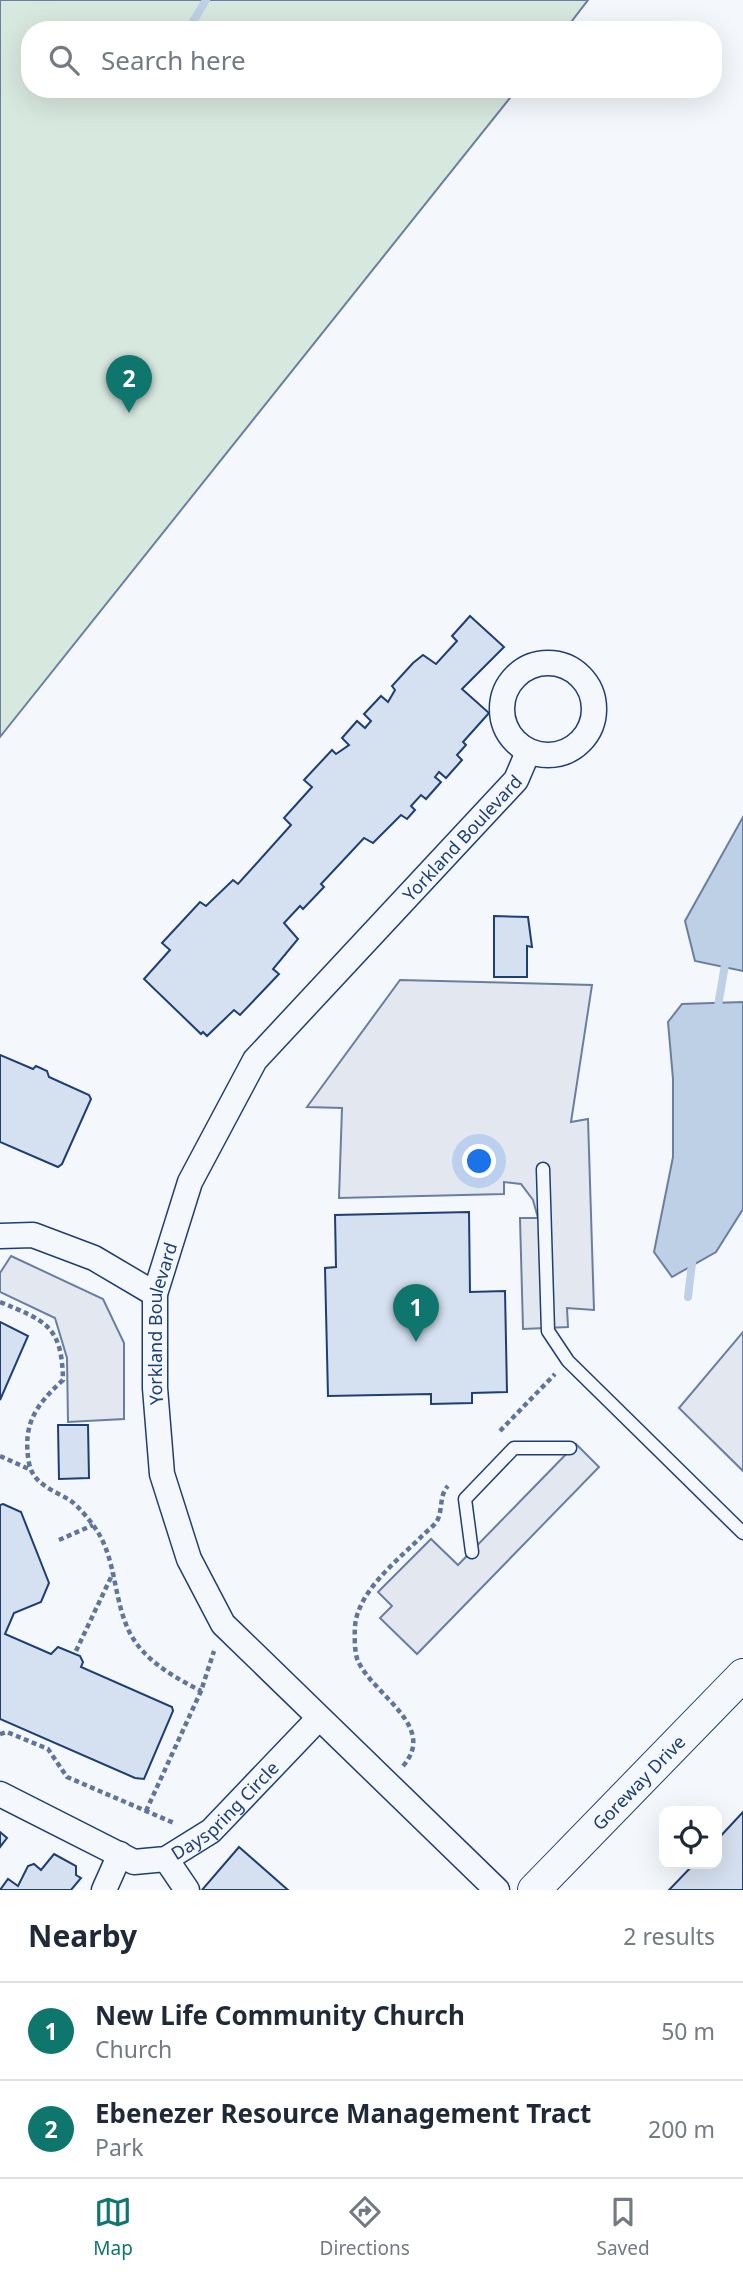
<!DOCTYPE html>
<html lang="en">
<head>
<meta charset="utf-8">
<style>
  body { margin:0; font-family:"Noto Sans",sans-serif; background:#f6f6f7; color:#1f2937 }
  .controls { position:absolute; right:21px; bottom:21px; display:grid; overflow:hidden; border-radius:14px; box-shadow:0 7px 28px #0002 }
  .controls button { width:63px; height:63px; display:grid; place-items:center; padding:0; border:0; border-bottom:2px solid #e0e1e3; background:#fff; color:#1f2937; font:35px sans-serif }
  .you { position:absolute; left:480px; top:1162px; width:24px; height:24px; margin:-18px; border:5px solid #fff; border-radius:50%; background:#1a73e8; box-shadow:0 0 0 10px #1a73e833 }
  .badge { display:grid; place-items:center; width:46px; height:46px; border-radius:50%; background:#0f766e; color:#fff; font-size:23px; font-weight:700 }
  .pin { position:absolute; translate:-50% -58px; filter:drop-shadow(0 2px 4px #0008) }
  .pin::after { content:''; position:absolute; top:37px; width:24px; height:21px; background:inherit; clip-path:polygon(0 0,100% 0,50% 100%) }
  .list { margin:0; padding:0; list-style:none }
  h2 { display:flex; justify-content:space-between; align-items:center; height:91px; margin:0; padding:0 28px; font-size:30px }
  h2 small { font-size:23px; font-weight:400; color:#747a83 }
  .list li { display:grid; grid-template-columns:46px 1fr auto; gap:21px; align-items:center; box-sizing:border-box; height:98px; padding:0 28px; border-top:2px solid #e0e1e3 }
  .list b { display:block; font-size:26px; white-space:nowrap }
  .list p { margin:0; font-size:23px; white-space:nowrap; color:#747a83 }
  .list em { font-size:23px; font-style:normal; color:#747a83 }
  .icon { flex:none; width:38px; height:38px; fill:none; stroke:currentColor; stroke-width:2; stroke-linecap:round; stroke-linejoin:round }
  .map { position:relative; flex:none; width:743px; height:1890px; overflow:hidden }
  .search { position:absolute; background:#fff; box-shadow:0 7px 28px #0002; left:21px; right:21px; top:21px; height:77px; display:flex; align-items:center; gap:18px; box-sizing:border-box; padding:0 24px; border-radius:28px; color:#747a83; font-size:26px }
  .sheet { height:287px; background:#fff }
  nav { display:flex; justify-content:space-around; align-items:center; box-sizing:border-box; height:98px; border-top:2px solid #e0e1e3; background:#fff; font-size:19px; color:#747a83 }
  nav a { display:grid; justify-items:center; gap:4px }
  nav .on { color:#0f766e }
  .map>svg:first-child { display:block }
  .green { fill:#d7e8df; stroke:#687fa3; stroke-width:2 }
  .parking { fill:#e3e8f0; stroke:#687fa3; stroke-width:2 }
  .water { fill:#bed0e5; stroke:#687fa3; stroke-width:2 }
  .lines { fill:none; stroke-linecap:round; stroke-linejoin:round }
  .stream { stroke:#bed0e5; stroke-width:8 }
  .building { fill:#d5e0f0; stroke:#1d3f73; stroke-width:2 }
  .service-casing { stroke:#1d3f73; stroke-width:15 }
  .minor-casing { stroke:#1d3f73; stroke-width:27 }
  .tertiary-casing { stroke:#1d3f73; stroke-width:34 }
  .path { stroke:#5e769c; stroke-width:4.5; stroke-dasharray:5 3.5; stroke-linecap:butt }
  .service { stroke:#f4f7fb; stroke-width:12 }
  .minor { stroke:#f4f7fb; stroke-width:24 }
  .tertiary { stroke:#f4f7fb; stroke-width:32 }
  .labels { text-anchor:middle; dominant-baseline:central; stroke-width:5; stroke-linejoin:round; paint-order:stroke }
  .street-label { font-size:18px; fill:#1d3f73; stroke:#f4f7fb }
</style>
</head>
<body>
<div class="map">
<svg width="743" height="1890" viewBox="0 0 743 1890">
  <rect width="100%" height="100%" fill="#f4f7fb"/>
  <polygon class="green" points="0,0 588,0 565,30 30,30 30,89 517,89 0,737"/>
  <g class="parking">
    <polygon points="400,980 592,985 571,1122 588,1119 594,1310 567,1308 568,1327 523,1329 520,1218 538,1218 533,1200 521,1184 504,1182 504,1194 339,1198 342,1108 307,1107"/>
    <polygon points="11,1256 103,1299 124,1343 124,1419 68,1422 67,1358 55,1318 0,1292 0,1273"/>
    <polygon points="743,1332 743,1471 679,1408"/>
    <polygon points="576,1444 599,1467 417,1654 380,1618 392,1606 378,1592 431,1539 458,1565"/>
  </g>
  <g class="water">
    <polygon points="743,817 743,971 695,961 685,921"/>
    <polygon points="743,1002 743,1209 716,1252 672,1277 654,1252 673,1157 673,1079 668,1022 682,1004"/>
  </g>
  <g class="lines">
    <g class="stream">
      <polyline points="188,30 206,0"/>
      <polyline points="717,1012 726,959"/>
      <polyline points="688,1297 693,1255"/>
    </g>
  </g>
  <g class="building">
    <polygon points="470,616 504,647 462,689 489,713 463,742 466,745 457,755 462,760 446,778 439,772 435,777 441,782 426,799 421,795 411,806 415,810 407,819 401,815 373,843 364,838 321,884 324,887 303,909 300,906 284,923 298,939 273,969 279,974 240,1015 234,1010 207,1036 203,1032 201,1034 144,979 170,950 162,943 200,902 206,906 233,880 238,884 291,825 284,818 312,787 304,780 332,750 336,754 349,745 342,738 357,721 365,728 371,721 364,714 381,696 388,702 395,690 392,686 413,663 423,655 436,664 457,641 452,636"/>
    <polygon points="494,916 528,917 532,947 527,946 527,977 494,977"/>
    <polygon points="0,1055 33,1069 36,1066 47,1071 49,1077 89,1095 91,1099 62,1164 58,1167 0,1142"/>
    <polygon points="469,1212 470,1292 505,1291 507,1392 472,1393 472,1403 431,1404 431,1394 328,1396 325,1268 336,1267 335,1215"/>
    <polygon points="0,1322 28,1336 0,1400"/>
    <polygon points="58,1425 88,1425 89,1478 59,1479"/>
    <polygon points="3,1504 21,1512 49,1583 41,1602 14,1613 5,1634 51,1654 58,1647 80,1656 83,1662 81,1667 172,1707 173,1711 144,1779 135,1778 0,1719 0,1505"/>
    <polygon points="743,1812 743,1890 669,1890 694,1864 717,1864 717,1840"/>
    <polygon points="0,1832 7,1838 0,1847"/>
    <polygon points="239,1847 288,1890 202,1890"/>
    <polygon points="54,1854 76,1866 76,1875 81,1878 71,1890 0,1890 8,1879 18,1886 28,1866 34,1864 41,1870"/>
  </g>
  <g class="lines">
    <defs>
      <g id="service">
        <polyline points="543,1169 548,1331 568,1361 743,1533"/>
        <polyline points="472,1552 465,1499 514,1448 570,1448"/>
      </g>
      <g id="minor">
        <circle cx="548" cy="709" r="46"/>
        <polyline points="0,1236 33,1235 94,1258 155,1294"/>
        <path id="s1" d="M 0,1794 L 134,1862 L 166,1859 L 211,1831 L 318,1719"/>
        <polyline points="166,1859 187,1890"/>
        <polyline points="104,1890 120,1854"/>
        <path id="s2" d="M 497,1890 L 223,1624 L 189,1559 L 162,1474 L 155,1388 L 155,1294 L 190,1182 L 255,1060 L 516,780 L 528,752"/>
      </g>
      <g id="tertiary">
        <path id="s3" d="M 534,1890 L 743,1675"/>
      </g>
    </defs>
    <use href="#service" class="service-casing"/>
    <use href="#minor" class="minor-casing"/>
    <use href="#tertiary" class="tertiary-casing"/>
    <g class="path">
      <path d="M 0,1302 C 46,1321 62,1326 63,1380 C 36,1405 22,1424 29,1463 C 33,1485 56,1491 71,1501 C 79,1507 87,1517 93,1525 C 118,1558 112,1600 131,1635 C 146,1662 176,1678 201,1691"/>
      <polyline points="500,1431 555,1374"/>
      <polyline points="0,1456 31,1470"/>
      <polyline points="59,1540 93,1525"/>
      <polyline points="76,1651 113,1573"/>
      <polyline points="0,1734 7,1732 48,1749 67,1777 174,1823"/>
      <path d="M 403,1766 C 438,1726 374,1696 358,1661 C 354,1653 354,1628 356,1619 C 364,1586 399,1559 422,1536 C 427,1531 434,1526 437,1521 C 443,1510 439,1495 448,1486"/>
      <polyline points="146,1811 201,1691 214,1651"/>
    </g>
    <use href="#service" class="service"/>
    <use href="#minor" class="minor"/>
    <use href="#tertiary" class="tertiary"/>
  </g>
  <g class="labels">
    <g class="street-label">
      <text stroke="none"><textPath href="#s2" startOffset="1284">Yorkland Boulevard</textPath></text>
      <text stroke="none"><textPath href="#s2" startOffset="696">Yorkland Boulevard</textPath></text>
      <text stroke="none"><textPath href="#s3" startOffset="150">Goreway Drive</textPath></text>
      <text stroke="none"><textPath href="#s1" startOffset="259">Dayspring Circle</textPath></text>
    </g>
  </g>
</svg>
<div class="controls">
<button><svg class="icon" aria-label="locate" viewBox="0 0 24 24"><circle cx="12" cy="12" r="6"/><path d="M12 2v4M12 18v4M2 12h4M18 12h4"/></svg></button>
</div>
<div class="you"></div>
<div class="pin badge" style="left:416px;top:1342px">1</div>
<div class="pin badge" style="left:129px;top:413px">2</div>
<div class="search"><svg class="icon" aria-label="search" viewBox="0 0 24 24"><circle cx="10" cy="10" r="6"/><path d="M15 15l6 6"/></svg>Search here</div>
</div>
<section class="sheet">
<h2>Nearby<small>2 results</small></h2>
<ul class="list">
<li><span class="badge">1</span><div><b>New Life Community Church</b><p>Church</p></div><em>50 m</em></li>
<li><span class="badge">2</span><div><b>Ebenezer Resource Management Tract</b><p>Park</p></div><em>200 m</em></li>
</ul>
</section>
<nav>
<a class="on"><svg class="icon" aria-label="map" viewBox="0 0 24 24"><path d="M3 6l6-2 6 2 6-2v14l-6 2-6-2-6 2zM9 4v14M15 6v14"/></svg>Map</a>
<a><svg class="icon" aria-label="directions" viewBox="0 0 24 24"><path d="M12 3l9 9-9 9-9-9zM9 14v-3h6M13 9l2 2-2 2"/></svg>Directions</a>
<a><svg class="icon" aria-label="saved" viewBox="0 0 24 24"><path d="M7 4h10v16l-5-4-5 4z"/></svg>Saved</a>
</nav>
</body>
</html>
